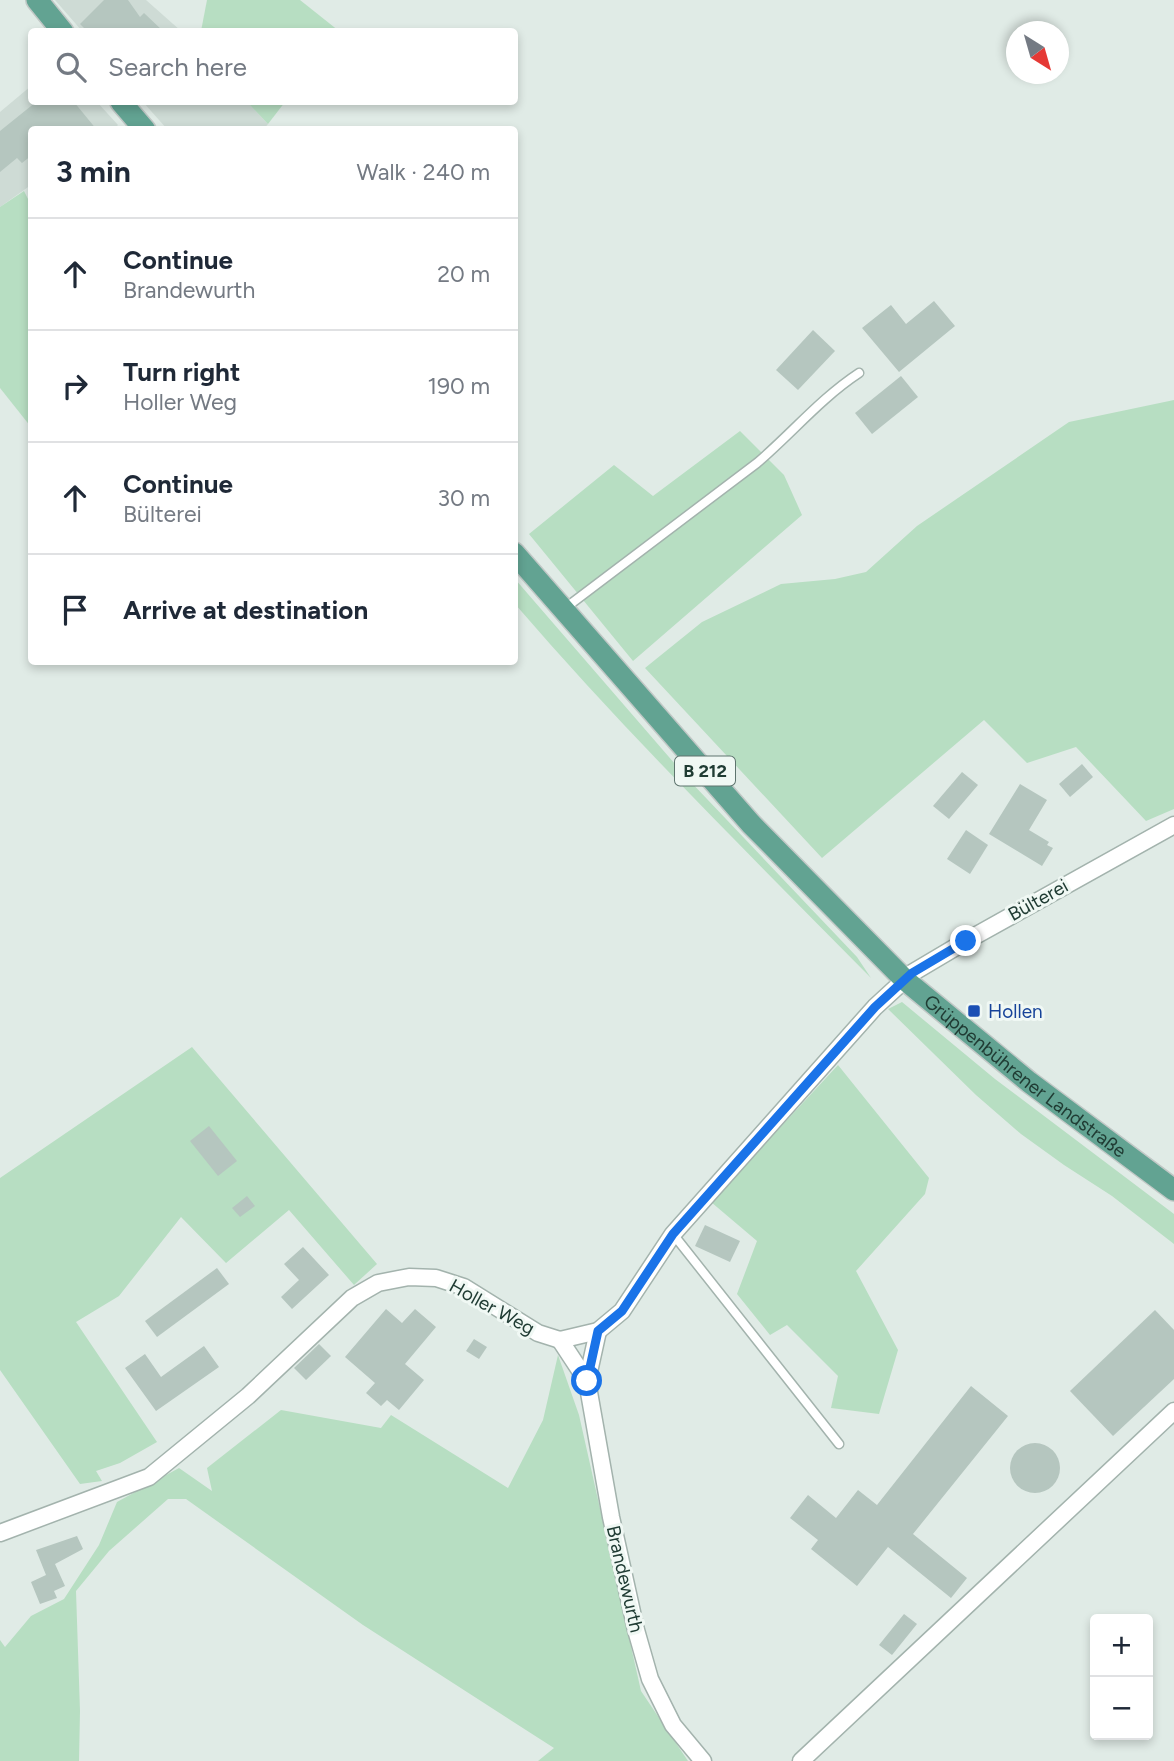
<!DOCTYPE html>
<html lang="en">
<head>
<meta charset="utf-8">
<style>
  body { margin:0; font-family:Figtree,sans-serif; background:#f6f6f7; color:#1f2937 }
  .controls { position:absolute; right:21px; bottom:21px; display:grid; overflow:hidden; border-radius:7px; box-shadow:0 4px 10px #0003 }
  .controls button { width:63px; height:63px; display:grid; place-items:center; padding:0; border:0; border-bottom:2px solid #e0e1e3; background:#fff; color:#1f2937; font:35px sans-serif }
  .compass { position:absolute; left:1006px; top:21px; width:63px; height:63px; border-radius:50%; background:#fff; box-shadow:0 4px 10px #0003; rotate:143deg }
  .stop { position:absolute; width:21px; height:21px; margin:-16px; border:5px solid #1a73e8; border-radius:50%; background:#fff }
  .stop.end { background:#1a73e8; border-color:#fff; box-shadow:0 2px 7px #0008 }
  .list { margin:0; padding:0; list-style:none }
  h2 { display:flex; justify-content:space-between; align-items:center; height:91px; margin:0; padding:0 28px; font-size:30px }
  h2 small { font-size:23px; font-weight:400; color:#747a83 }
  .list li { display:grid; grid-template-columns:46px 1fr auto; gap:21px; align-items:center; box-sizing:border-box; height:112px; padding:0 28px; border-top:2px solid #e0e1e3 }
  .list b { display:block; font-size:26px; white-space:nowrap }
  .list p { margin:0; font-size:23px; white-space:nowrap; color:#747a83 }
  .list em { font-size:23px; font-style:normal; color:#747a83 }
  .icon { flex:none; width:38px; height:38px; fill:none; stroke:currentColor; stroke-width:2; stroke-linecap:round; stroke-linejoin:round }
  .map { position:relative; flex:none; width:1174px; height:1761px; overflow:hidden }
  .search { position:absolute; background:#fff; box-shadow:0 4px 10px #0003; left:28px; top:28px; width:490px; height:77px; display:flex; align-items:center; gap:18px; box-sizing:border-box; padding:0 24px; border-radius:7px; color:#747a83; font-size:26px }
  .panel { position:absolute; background:#fff; box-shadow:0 4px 10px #0003; left:28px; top:126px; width:490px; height:539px; border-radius:7px }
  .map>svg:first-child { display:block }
  .built { fill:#cedbd5 }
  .green { fill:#b7dec2 }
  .building { fill:#b5c6bf }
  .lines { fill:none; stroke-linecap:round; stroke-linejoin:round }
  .service-casing { stroke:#a3b3ad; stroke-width:11 }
  .minor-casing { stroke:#a3b3ad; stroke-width:19 }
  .primary-casing { stroke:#c1c8c6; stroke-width:24 }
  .service { stroke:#fff; stroke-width:8 }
  .minor { stroke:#fff; stroke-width:16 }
  .primary { stroke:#62a392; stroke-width:21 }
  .route { stroke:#1a73e8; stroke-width:9 }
  .transit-dot { fill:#1a4fb4; stroke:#f0f8f4; stroke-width:2.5 }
  .labels { text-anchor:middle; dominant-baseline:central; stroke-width:6; stroke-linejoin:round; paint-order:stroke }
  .shield { fill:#f0f8f4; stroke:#5e746e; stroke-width:2 }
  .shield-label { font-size:18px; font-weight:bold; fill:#203c34 }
  .street-label { font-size:19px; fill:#203c34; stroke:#f0f8f4 }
  .transit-label { font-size:19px; fill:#164399; stroke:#f0f8f4; text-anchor:start }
</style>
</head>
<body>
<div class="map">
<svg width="1174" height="1761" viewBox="0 0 1174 1761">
  <rect width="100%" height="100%" fill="#e0ebe6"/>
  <g class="built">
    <polygon points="55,0 146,0 181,31 82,31"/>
    <polygon points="31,86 32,102 97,102 118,125 114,129 32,130 31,185 0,207 0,112"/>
    <polygon points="143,102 247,102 268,124 264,129 167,129"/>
  </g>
  <g class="green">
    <polygon points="207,0 300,0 339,31 201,31"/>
    <polygon points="247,102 285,102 268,124"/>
    <polygon points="24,191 32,207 31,427 0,388 0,207"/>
    <polygon points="1174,400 1174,809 1146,821 1076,747 1027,763 984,720 822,858 645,668 702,622 781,584 835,579 866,572 917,526 1069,422"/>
    <polygon points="740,431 784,475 802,515 633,661 529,534 614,465 653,496"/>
    <path d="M 515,579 L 688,779 L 857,957 L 871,978 C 750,855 627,734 515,604 Z"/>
    <polygon points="902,1002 995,1079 1174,1214 1174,1244 1112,1196 1064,1165 1021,1134 976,1095 888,1009"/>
    <polygon points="192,1047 377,1264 354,1285 289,1210 226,1263 181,1217 119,1296 76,1322 157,1442 120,1463 96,1471 102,1481 80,1484 0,1370 0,1178"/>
    <polygon points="838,1065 929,1178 925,1194 856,1271 898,1350 879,1414 831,1408 838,1376 787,1325 770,1335 737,1294 757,1241 711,1202"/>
    <polygon points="558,1355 579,1415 641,1691 688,1761 538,1761 554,1748 363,1625 186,1499 168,1499 109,1551 76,1591 80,1711 79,1761 0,1761 0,1640 5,1647 31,1616 64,1599 99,1545 117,1502 179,1468 212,1491 207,1468 281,1410 381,1428 391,1415 508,1488 543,1420"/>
  </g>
  <g class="building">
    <polygon points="104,0 128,0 140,17 144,13 164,32 88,32 80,24"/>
    <polygon points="36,102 74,102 97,130 32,130 32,155 22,163 17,158 0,172 0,131"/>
    <polygon points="934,301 955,326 899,372 862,328 891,305 906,324"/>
    <polygon points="813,330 835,351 798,390 776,370"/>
    <polygon points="901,376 918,397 872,434 855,413"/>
    <polygon points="1082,764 1093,777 1070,797 1059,784"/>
    <polygon points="962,772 978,785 949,819 933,806"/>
    <polygon points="1020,784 1047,800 1029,830 1049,842 1047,845 1053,848 1042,866 989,834"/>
    <polygon points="966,830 988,845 970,874 947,859"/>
    <polygon points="209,1126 237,1161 218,1176 190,1141"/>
    <polygon points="247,1196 255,1206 240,1217 232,1208"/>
    <polygon points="705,1225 740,1241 730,1262 695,1246"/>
    <polygon points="303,1247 329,1275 292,1309 281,1297 299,1280 284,1264"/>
    <polygon points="217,1268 229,1284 157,1337 145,1321"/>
    <polygon points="386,1309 402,1323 415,1309 436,1327 405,1364 424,1380 399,1410 387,1400 381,1406 366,1393 375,1383 345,1357"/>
    <polygon points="1155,1310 1174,1330 1174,1379 1113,1436 1070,1391"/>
    <polygon points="474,1339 487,1347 479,1359 466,1351"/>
    <polygon points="319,1344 331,1356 306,1380 294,1368"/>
    <polygon points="204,1346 219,1367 156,1411 125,1368 145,1354 161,1377"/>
    <polygon points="971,1386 1008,1416 913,1534 967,1578 951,1598 888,1547 857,1586 811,1549 818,1540 790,1518 808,1495 836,1518 858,1490 877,1505"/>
    <circle cx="1035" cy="1468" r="25"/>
    <polygon points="77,1536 83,1549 55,1564 65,1586 54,1591 57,1598 40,1604 31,1582 46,1575 36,1550"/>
    <polygon points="904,1614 917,1624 892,1655 879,1645"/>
  </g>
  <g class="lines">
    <defs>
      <g id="service">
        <path d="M 564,609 L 757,463 C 792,433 821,398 859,373"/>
        <polyline points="673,1234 839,1444"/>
      </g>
      <g id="minor">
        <polyline points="598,1331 587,1381 611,1517 636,1630 650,1679 673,1725 703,1761"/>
        <polyline points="560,1340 587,1381"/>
        <polyline points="0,1533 149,1477 248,1396 352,1298 378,1283 409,1277 436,1278 464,1287 538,1333 560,1340 598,1331 622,1311 673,1234 875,1007 912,973 966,941 1174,825"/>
        <polyline points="801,1761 1174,1411"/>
      </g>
      <g id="primary">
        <polyline points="37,0 63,32"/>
        <polyline points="121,102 145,130"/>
        <path id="s1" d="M 514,553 L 751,824 L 905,980 L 1029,1082 L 1174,1190"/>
      </g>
    </defs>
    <use href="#service" class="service-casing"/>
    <use href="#minor" class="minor-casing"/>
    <use href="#primary" class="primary-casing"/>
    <use href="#service" class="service"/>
    <use href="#minor" class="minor"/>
    <use href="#primary" class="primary"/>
  </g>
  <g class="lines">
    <polyline class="route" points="587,1381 598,1331 622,1311 673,1234 875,1007 912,973 966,941"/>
  </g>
  <rect class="transit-dot" x="967" y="1004" width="14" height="14" rx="3.5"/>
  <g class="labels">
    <rect class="shield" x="675" y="756.5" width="60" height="29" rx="5"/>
    <g class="shield-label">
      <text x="705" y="771">B 212</text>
    </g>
    <g class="street-label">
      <text transform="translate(1038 900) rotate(-29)">Bülterei</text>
      <text stroke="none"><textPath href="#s1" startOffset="733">Grüppenbührener Landstraße</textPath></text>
      <text transform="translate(492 1307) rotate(29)">Holler Weg</text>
      <text transform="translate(625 1579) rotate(77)">Brandewurth</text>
    </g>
    <g class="transit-label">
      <text x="988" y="1011">Hollen</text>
    </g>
  </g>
</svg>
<div class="controls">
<button>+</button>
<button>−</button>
</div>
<svg class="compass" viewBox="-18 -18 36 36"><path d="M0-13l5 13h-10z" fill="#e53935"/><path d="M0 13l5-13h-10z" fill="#747a83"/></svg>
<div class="stop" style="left:587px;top:1381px"></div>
<div class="stop end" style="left:966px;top:941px"></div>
<div class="search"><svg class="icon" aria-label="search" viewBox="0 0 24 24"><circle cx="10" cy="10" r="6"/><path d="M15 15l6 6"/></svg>Search here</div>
<section class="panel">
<h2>3 min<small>Walk · 240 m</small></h2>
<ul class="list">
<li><svg class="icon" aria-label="ahead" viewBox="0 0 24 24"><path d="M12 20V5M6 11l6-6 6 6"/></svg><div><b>Continue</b><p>Brandewurth</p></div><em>20 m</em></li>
<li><svg class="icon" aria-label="right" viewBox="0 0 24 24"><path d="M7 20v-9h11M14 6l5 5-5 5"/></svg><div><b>Turn right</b><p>Holler Weg</p></div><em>190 m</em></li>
<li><svg class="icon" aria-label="ahead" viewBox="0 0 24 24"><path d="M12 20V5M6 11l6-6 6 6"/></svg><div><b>Continue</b><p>Bülterei</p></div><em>30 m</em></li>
<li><svg class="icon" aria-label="arrive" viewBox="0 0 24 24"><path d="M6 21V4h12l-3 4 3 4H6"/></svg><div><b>Arrive at destination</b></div></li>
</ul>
</section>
</div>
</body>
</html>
